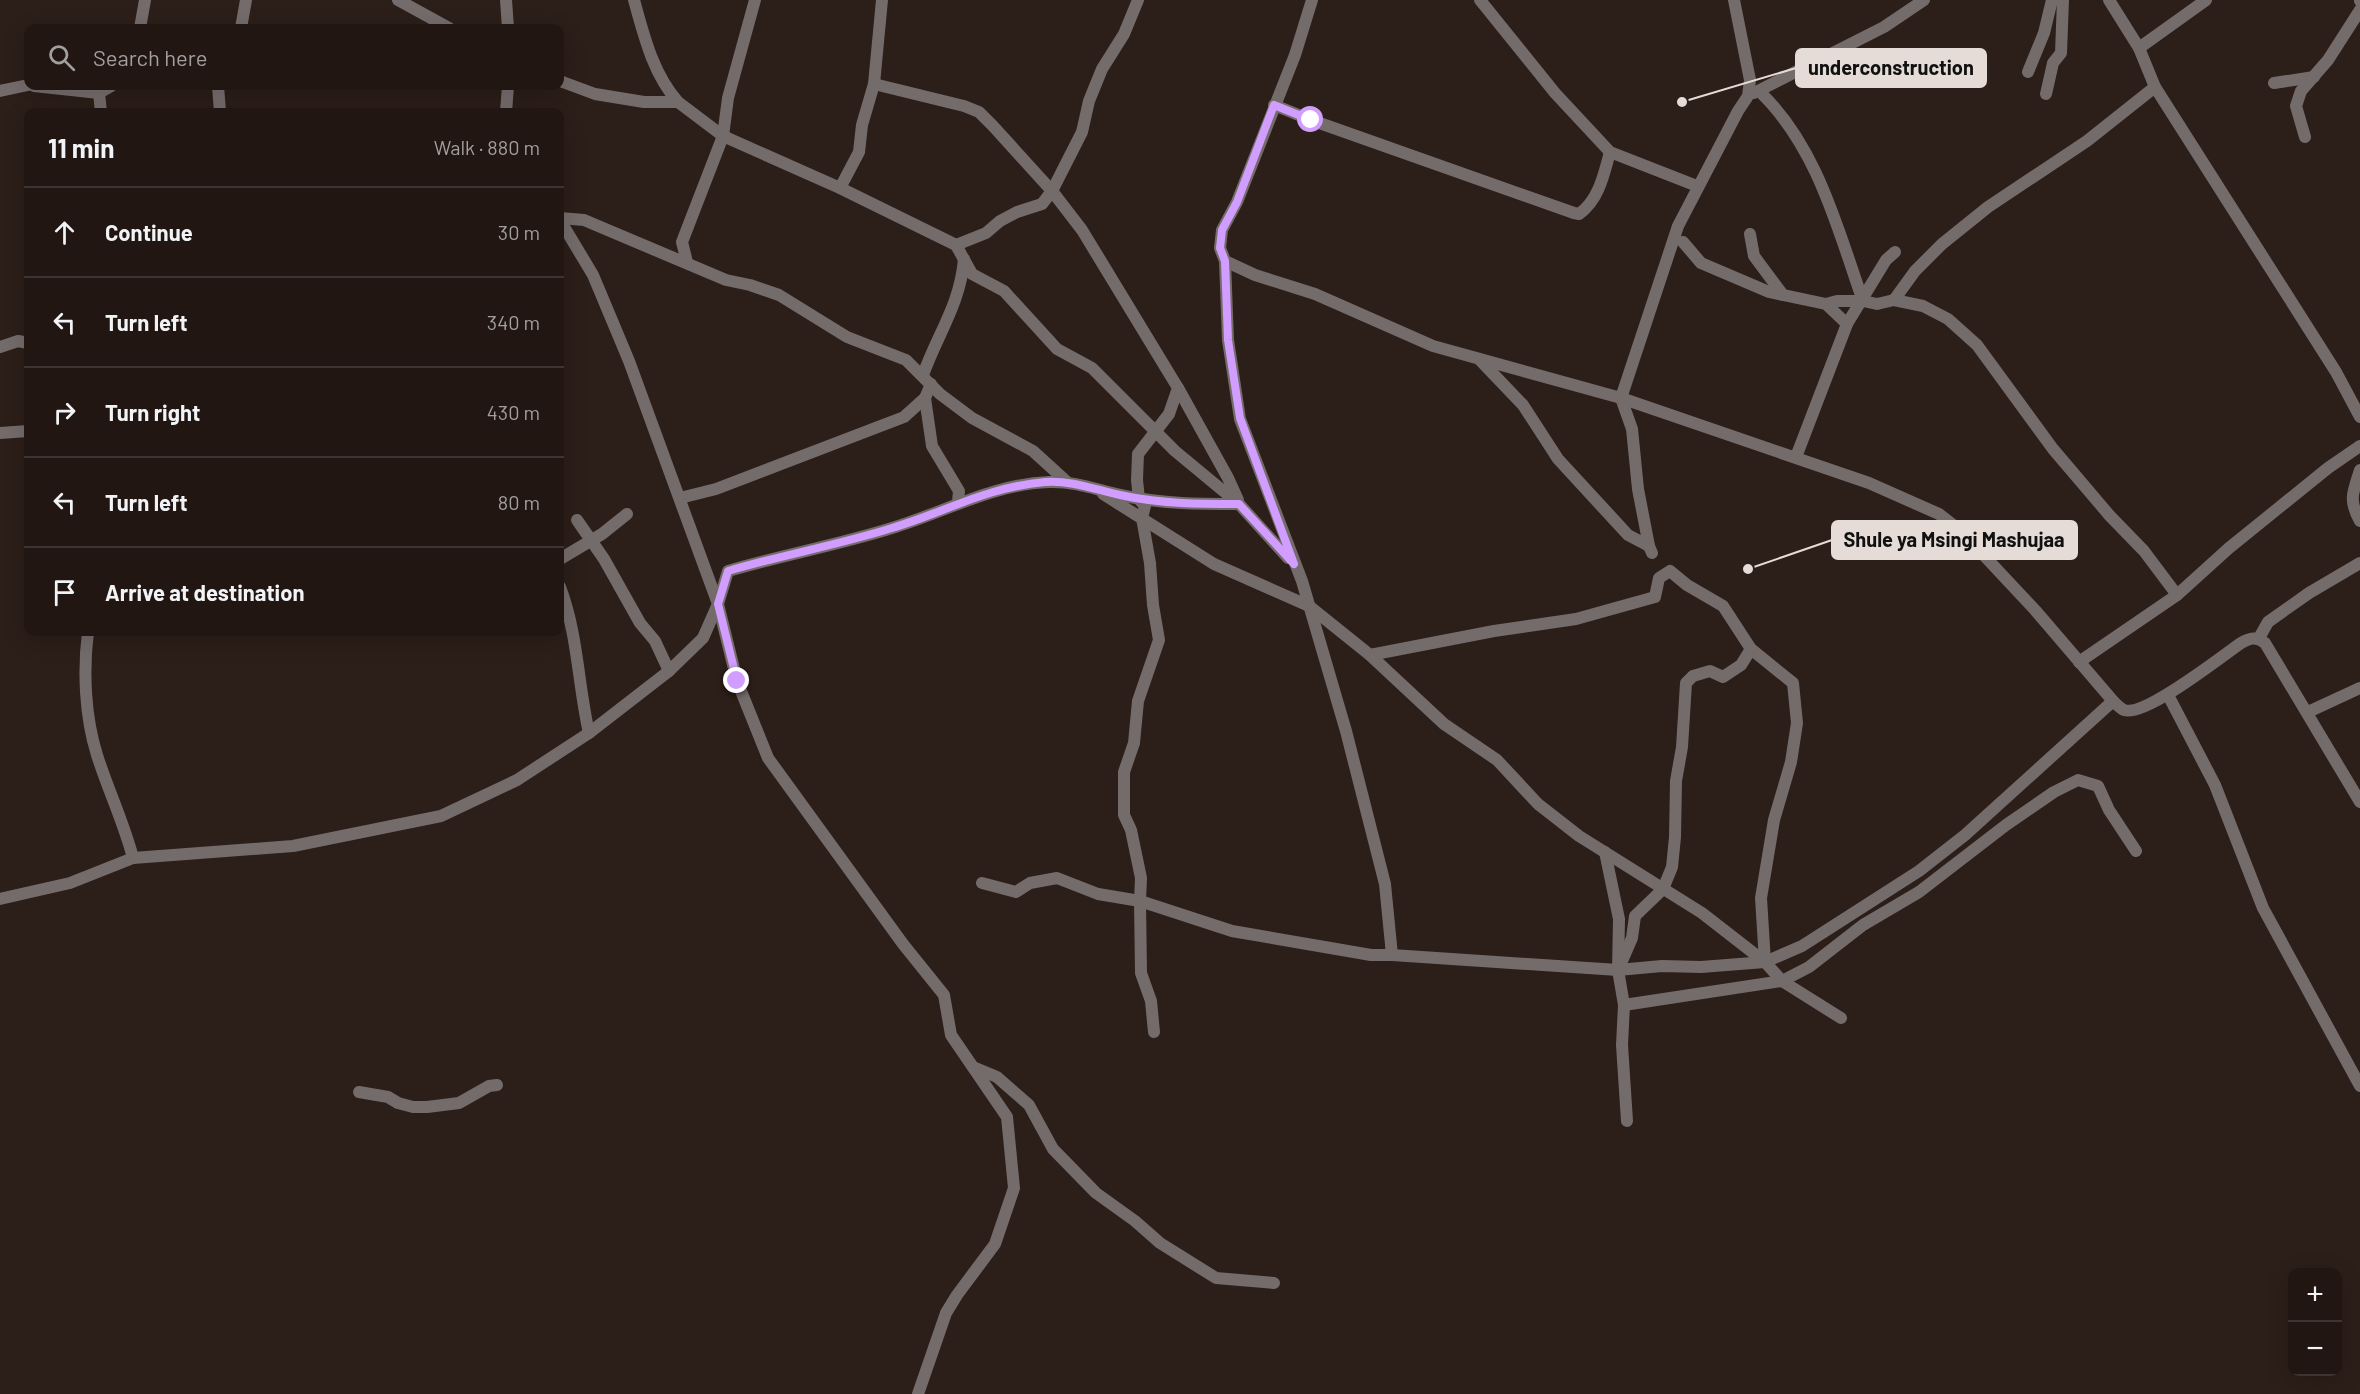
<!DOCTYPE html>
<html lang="en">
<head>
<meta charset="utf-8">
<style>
  body { margin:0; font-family:Barlow,sans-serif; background:#2d2320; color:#f1f3f6 }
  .controls { position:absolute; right:18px; bottom:18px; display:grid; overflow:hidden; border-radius:12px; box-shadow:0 6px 24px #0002 }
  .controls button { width:54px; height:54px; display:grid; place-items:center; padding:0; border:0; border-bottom:2px solid #3e3532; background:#211612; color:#f1f3f6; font:30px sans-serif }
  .stop { position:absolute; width:18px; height:18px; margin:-14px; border:4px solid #d19dfe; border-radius:50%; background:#fff }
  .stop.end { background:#d19dfe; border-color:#fff; box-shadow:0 2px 6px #0008 }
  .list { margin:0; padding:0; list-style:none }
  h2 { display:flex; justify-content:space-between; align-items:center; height:78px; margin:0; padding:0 24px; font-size:26px }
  h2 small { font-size:20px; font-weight:400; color:#a29f9f }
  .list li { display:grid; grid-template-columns:39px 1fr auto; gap:18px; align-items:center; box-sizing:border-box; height:90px; padding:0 24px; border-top:2px solid #3e3532 }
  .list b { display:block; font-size:22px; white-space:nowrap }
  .list em { font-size:20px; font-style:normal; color:#a29f9f }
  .icon { flex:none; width:33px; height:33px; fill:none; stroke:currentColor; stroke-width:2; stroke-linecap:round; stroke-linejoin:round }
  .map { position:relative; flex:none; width:2360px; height:1394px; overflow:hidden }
  .search { position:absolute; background:#211612; box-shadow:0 6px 24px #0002; left:24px; top:24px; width:540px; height:66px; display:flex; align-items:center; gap:15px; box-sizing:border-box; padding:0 21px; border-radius:12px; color:#a29f9f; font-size:22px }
  .panel { position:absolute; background:#211612; box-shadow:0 6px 24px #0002; left:24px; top:108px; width:540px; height:528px; border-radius:12px }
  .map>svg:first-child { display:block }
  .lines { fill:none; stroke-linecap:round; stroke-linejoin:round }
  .minor { stroke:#746b6b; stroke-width:12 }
  .route { stroke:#d19dfe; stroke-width:8 }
  .leader { fill:none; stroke:#e5dbd7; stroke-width:2 }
  .callout-dot { fill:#e5dbd7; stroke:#2c1e18; stroke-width:2 }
  .callout { fill:#e5dbd7; stroke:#e5dbd7; stroke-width:2 }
  .callout-label { font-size:20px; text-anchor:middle; font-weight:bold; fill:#111 }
</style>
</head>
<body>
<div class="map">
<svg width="2360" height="1394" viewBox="0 0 2360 1394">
  <rect width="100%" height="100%" fill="#2c1e18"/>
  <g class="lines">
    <g class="minor">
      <polyline points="398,0 449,28"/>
      <polyline points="506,0 508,28"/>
      <path d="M 634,0 C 644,36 653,74 678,102"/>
      <path d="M 1312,0 L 1295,55 L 1237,202 L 1222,230 L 1220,248 L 1225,261 L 1255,275 L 1315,294 L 1433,346 L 1621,398 L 1869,483 L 1939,514 L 1962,532 L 2035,610 L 2113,701 C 2116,704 2121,709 2124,710 C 2144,718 2222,656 2241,643 C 2250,638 2256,636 2265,643 L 2360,802"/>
      <polyline points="1480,0 1555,93 1610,152 1697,186"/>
      <polyline points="2109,0 2139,48 2155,87 2336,372 2360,417"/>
      <polyline points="2360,0 2360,1"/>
      <polyline points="140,28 145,0"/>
      <polyline points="241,28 246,0"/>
      <polyline points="2139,48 2206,0"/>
      <polyline points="2028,72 2044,33 2052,0"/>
      <polyline points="560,81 595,94 644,102 678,102 723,136 840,188 956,245 972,274 1004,291 1057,349 1092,368 1175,451 1239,504 1288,558"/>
      <polyline points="2274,83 2314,77"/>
      <polyline points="874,84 964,106 979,112 993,126 1052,191 1082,230 1178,388 1169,414 1138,454 1137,480 1139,499 1145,506 1142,518 1150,563 1153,605 1159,640 1138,701 1134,743 1124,772 1124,815 1131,830 1141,878 1140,901 1141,973 1151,1001 1154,1032"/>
      <polyline points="34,86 99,93"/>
      <polyline points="218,86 220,112"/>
      <polyline points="0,91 28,85"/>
      <path d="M 1759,91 C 1817,146 1837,227 1863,301 L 1877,304 L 1894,300 L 1923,306 L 1948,319 L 1977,345 L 2053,449 L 2110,516 L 2144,551 L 2177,595"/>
      <polyline points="1754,93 1884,27 1924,0"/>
      <polyline points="2046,94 2053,63 2061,53 2063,0"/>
      <path d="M 1274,105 L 1311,120 L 1574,213 L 1579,214 C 1599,200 1604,174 1610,152"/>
      <polyline points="101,112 99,93 111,86"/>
      <polyline points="506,112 508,86"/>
      <polyline points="2305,137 2296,106 2301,91 2328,60 2360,10"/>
      <polyline points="840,188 859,152 862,125 874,84 882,0"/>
      <polyline points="560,218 584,220 726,280 750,285 779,295 847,337 906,360 940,394 972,418 1033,451 1067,482"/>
      <polyline points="1750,234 1754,256 1783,295"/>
      <polyline points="1683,242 1701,263 1769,292 1826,304 1847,324"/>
      <polyline points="956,245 986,233 1000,221 1017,212 1042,204 1052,191 1082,132 1089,101 1102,69 1124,34 1138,0"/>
      <polyline points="1225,261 1228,340 1240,419 1302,581 1346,731 1385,884 1392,955 1618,970 1662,966 1701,967 1765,962 1802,946 1919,871 1965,835 2113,701"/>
      <polyline points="687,262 682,242 723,136 728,98 755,0"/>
      <polyline points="1894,300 1915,271 1942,244 1988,207 2087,141 2155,87"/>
      <polyline points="1826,304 1837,301 1863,301"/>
      <polyline points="0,347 18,341 28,343"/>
      <polyline points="1479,359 1523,405 1558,459 1628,535 1649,546"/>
      <path d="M 923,375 C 938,333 960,305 964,259"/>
      <polyline points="1178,388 1228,478 1238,500"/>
      <polyline points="925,398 932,446 959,491 958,502"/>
      <polyline points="0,433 28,431"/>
      <polyline points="1796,457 1847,324 1886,260 1895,252"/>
      <path d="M 2360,470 C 2353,492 2348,500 2360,521"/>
      <polyline points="1103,494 1214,564 1309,606 1370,655 1444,724 1497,760 1538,804 1579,836 1702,913 1765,962 1782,981 1841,1018"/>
      <polyline points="680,498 716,489 904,417 925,398 931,384"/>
      <polyline points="577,520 604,559 640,623 655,641 669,671"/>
      <polyline points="1652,553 1649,546 1638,489 1632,429 1621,398 1678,226 1738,111 1748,96 1750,80 1734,0"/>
      <polyline points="560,559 602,534 627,514"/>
      <path d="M 560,587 C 578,634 578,685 589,733"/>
      <path d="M 88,632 C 83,671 85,717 97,755 C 108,790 124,823 133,858"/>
      <polyline points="2259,638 2268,622 2309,593 2360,563"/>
      <polyline points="1370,655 1494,631 1576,619 1655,597 1659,578 1670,571 1687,585 1723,606 1751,649 1793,683 1797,723 1791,762 1774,820 1761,898 1765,962"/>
      <polyline points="2079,662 2177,595 2229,548 2328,468 2360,446"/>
      <polyline points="2168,695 2215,785 2263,908 2360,1086"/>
      <polyline points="2308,712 2360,688"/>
      <polyline points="1605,852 1619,919 1618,970 1624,1005 1622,1045 1627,1121"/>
      <polyline points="982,883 1016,892 1030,883 1057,878 1098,894 1140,901 1232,931 1371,955 1392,955"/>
      <polyline points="0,899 70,883 133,858 293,846 441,816 517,780 589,733 669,671 703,638 718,604 629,361 593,275 560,220"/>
      <polyline points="1618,970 1632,938 1635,916 1663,889 1672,867 1675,837 1676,781 1682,747 1686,683 1693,676 1710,671 1723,677 1741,665 1751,649"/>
      <polyline points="1624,1005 1782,981 1809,967 1863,925 1919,892 2006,825 2054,792 2078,780 2098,786 2109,810 2136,851"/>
      <polyline points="973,1067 997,1077 1029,1105 1053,1149 1096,1193 1135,1221 1160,1243 1216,1278 1274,1283"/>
      <polyline points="359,1092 388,1097 398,1103 413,1107 427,1107 459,1103 489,1086 497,1085"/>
      <path d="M 918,1394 L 946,1313 L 957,1295 L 995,1244 L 1014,1188 L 1007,1117 L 951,1035 L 944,995 L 903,944 L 768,758 L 737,681 L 718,604 L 728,571 C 782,555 838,545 892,528 C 945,512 993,484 1049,482 C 1077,481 1099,491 1125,496 C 1163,504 1201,504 1239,504"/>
    </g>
  </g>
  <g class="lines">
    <path class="route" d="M 737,681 L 718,604 L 728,571 C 782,555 838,545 892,528 C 945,512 987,487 1045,482 C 1074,480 1098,491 1125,496 C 1162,504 1201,504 1239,504 L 1294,564 L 1240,418 L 1228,340 L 1225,261 L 1220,248 L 1222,230 L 1237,202 L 1274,105 L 1311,120"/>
  </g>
  <path class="leader" d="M1682 102L1796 68M1748 569L1832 540"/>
  <g class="callout-dot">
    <circle cx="1682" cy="102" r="6"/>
    <circle cx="1748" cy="569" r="6"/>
  </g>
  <g class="callout">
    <rect x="1796" y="49" width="190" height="38" rx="6"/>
    <rect x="1832" y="521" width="245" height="38" rx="6"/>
  </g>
  <g class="callout-label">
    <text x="1891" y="75">underconstruction</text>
    <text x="1954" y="547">Shule ya Msingi Mashujaa</text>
  </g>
</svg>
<div class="controls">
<button>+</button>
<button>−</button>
</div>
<div class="stop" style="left:1311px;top:120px"></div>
<div class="stop end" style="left:737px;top:681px"></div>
<div class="search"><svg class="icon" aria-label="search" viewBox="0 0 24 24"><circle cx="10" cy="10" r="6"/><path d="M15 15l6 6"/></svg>Search here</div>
<section class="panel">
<h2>11 min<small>Walk · 880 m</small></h2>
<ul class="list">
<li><svg class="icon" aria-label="ahead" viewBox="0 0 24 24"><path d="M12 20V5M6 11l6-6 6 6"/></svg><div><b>Continue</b></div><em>30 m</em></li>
<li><svg class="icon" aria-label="left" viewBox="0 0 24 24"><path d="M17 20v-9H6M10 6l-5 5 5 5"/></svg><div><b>Turn left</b></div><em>340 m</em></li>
<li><svg class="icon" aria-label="right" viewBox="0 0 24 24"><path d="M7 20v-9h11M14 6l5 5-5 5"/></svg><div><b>Turn right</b></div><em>430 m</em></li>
<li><svg class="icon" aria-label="left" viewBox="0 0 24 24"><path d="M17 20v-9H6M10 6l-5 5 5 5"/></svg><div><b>Turn left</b></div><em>80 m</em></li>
<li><svg class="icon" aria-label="arrive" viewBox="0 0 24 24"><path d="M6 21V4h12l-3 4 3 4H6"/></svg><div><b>Arrive at destination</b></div></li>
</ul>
</section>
</div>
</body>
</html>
